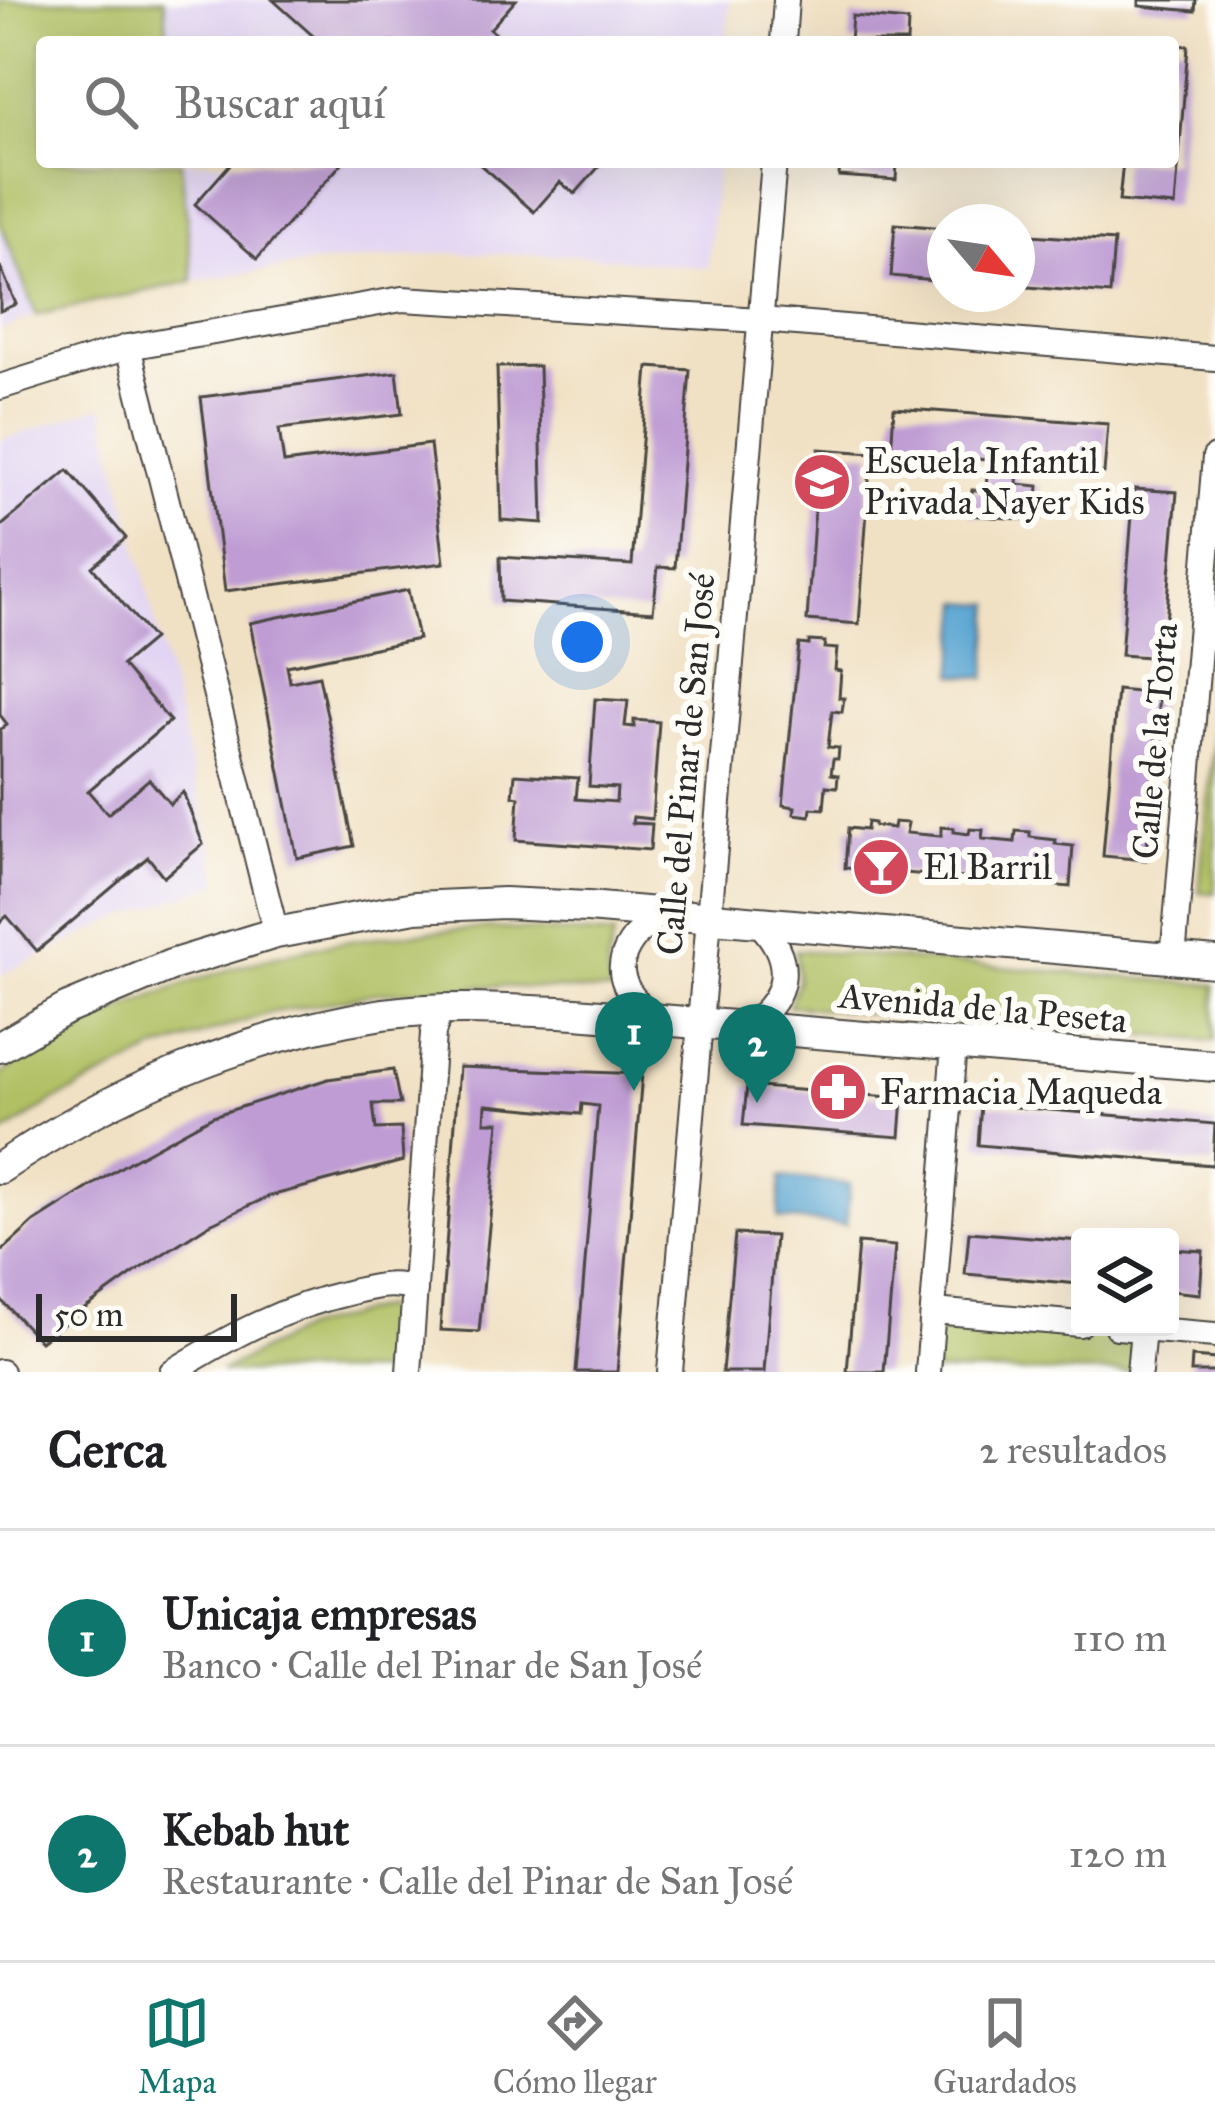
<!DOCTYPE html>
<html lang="es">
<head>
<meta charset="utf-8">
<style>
  body { margin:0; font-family:"IM FELL Great Primer",serif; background:#f2f2f2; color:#202124 }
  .controls { position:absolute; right:36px; bottom:36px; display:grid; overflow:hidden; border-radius:12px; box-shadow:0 12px 48px #0002 }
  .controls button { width:108px; height:108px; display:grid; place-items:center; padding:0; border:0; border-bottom:3px solid #e0e0e0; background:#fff; color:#202124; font:60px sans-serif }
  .compass { position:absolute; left:927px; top:204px; width:108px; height:108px; border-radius:50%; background:#fff; box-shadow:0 12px 48px #0002; rotate:119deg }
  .scale { position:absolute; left:36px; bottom:30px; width:201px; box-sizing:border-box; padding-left:12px; border:6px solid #2b2b2b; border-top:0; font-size:33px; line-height:42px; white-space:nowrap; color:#2b2b2b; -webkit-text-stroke:9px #fdfcf7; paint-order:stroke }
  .you { position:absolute; left:582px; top:642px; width:42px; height:42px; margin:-30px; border:9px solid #fff; border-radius:50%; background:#1a73e8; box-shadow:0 0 0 18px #1a73e833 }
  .badge { display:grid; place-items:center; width:78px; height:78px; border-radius:50%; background:#0f766e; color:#fff; font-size:39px; font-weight:700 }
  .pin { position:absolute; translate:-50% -99px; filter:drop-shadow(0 3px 6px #0008) }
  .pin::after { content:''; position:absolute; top:63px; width:42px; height:36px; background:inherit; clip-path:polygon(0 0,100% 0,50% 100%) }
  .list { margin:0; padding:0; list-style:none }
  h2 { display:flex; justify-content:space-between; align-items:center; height:156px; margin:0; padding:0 48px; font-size:51px }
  h2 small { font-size:39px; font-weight:400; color:#757577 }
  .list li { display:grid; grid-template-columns:78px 1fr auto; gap:36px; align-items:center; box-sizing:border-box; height:216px; padding:0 48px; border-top:3px solid #e0e0e0 }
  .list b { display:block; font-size:45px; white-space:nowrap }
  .list p { margin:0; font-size:39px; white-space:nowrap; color:#757577 }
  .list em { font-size:39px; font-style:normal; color:#757577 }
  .icon { flex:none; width:66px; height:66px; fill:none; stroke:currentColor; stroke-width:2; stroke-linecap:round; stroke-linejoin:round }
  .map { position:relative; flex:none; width:1215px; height:1372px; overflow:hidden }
  .search { position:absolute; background:#fff; box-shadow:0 12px 48px #0002; left:36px; right:36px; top:36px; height:132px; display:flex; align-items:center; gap:30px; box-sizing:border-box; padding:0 42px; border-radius:12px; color:#757577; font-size:45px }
  .sheet { height:588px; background:#fff }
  nav { display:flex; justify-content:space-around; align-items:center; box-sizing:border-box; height:168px; border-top:3px solid #e0e0e0; background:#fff; font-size:33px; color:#757577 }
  nav a { display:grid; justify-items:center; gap:6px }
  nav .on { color:#0f766e }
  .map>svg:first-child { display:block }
  .built { fill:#e2d4f3 }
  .green { fill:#b0c063; stroke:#6e7647; stroke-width:3 }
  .water { fill:#58a4d1; stroke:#42687e; stroke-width:3 }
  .building { fill:#bf9dd4 }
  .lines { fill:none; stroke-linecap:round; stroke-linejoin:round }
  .minor-casing { stroke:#494642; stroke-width:28 }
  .tertiary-casing { stroke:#494642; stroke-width:34 }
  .minor { stroke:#fff; stroke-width:24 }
  .tertiary { stroke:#fff; stroke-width:30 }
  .labels { text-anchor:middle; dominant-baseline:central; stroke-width:12; stroke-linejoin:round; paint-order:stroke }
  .poi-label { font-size:36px; fill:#2b2b2b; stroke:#fdfcf7; text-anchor:start }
  .street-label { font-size:36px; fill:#2b2b2b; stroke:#fdfcf7 }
</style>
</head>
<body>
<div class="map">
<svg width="1215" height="1372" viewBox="0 0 1215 1372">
  <rect width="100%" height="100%" fill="#fdfcf7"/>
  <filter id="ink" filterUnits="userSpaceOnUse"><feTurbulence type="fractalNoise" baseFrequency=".00833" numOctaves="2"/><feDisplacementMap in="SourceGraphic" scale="24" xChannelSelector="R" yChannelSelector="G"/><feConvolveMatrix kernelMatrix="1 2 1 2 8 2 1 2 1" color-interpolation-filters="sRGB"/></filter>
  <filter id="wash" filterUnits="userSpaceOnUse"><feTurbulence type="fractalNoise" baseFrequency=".004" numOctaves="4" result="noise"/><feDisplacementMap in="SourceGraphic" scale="48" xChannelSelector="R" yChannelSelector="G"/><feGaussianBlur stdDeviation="2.7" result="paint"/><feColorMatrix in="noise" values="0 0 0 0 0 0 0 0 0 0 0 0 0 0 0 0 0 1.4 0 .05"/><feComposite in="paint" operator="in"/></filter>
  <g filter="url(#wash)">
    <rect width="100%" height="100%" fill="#f1e1c4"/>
    <g class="built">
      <polygon points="164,0 730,0 726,42 168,42"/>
      <polygon points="181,162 717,162 708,268 581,255 445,253 309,264 193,281"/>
      <polygon points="0,222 36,315 0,330"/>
      <polygon points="102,406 220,883 112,921 0,975 0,441"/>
    </g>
    <g class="green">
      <polygon points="0,0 164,0 168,42 42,42 42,162 181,162 193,281 36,315 0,222"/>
      <polygon points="1215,722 1215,893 1199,892"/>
      <path d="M 491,928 L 614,936 L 607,965 L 610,992 L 497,986 L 378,993 L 269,1013 L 157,1050 L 52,1102 L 0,1136 L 0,1075 C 98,1007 253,953 371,938 C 411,932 451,931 491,928 Z"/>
      <polygon points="796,950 1215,985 1215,1041 789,1006 798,980"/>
      <polygon points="383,1307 391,1314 388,1372 220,1372 305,1328"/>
      <polygon points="934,1311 1080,1327 1143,1329 1139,1372 928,1372"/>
    </g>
    <g class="water">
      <polygon points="961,602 992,604 986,678 954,675"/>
      <polygon points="781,1177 850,1184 846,1225 778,1219"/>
    </g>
    <g id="blocks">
      <g class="building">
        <polygon points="273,0 516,0 490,29 505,42 320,42"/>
        <polygon points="1139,0 1196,0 1195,11 1139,6"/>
        <polygon points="852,16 908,21 907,42 850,42"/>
        <polygon points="1173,45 1188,46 1175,206 1119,201 1123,162 1173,162"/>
        <polygon points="232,162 343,162 257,259 195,204"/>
        <polygon points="477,162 603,162 575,194 560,182 534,212"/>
        <polygon points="840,162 897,162 896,180 839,176"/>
        <polygon points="895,224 945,228 945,281 891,276"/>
        <polygon points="1017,234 1114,241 1110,294 1017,286"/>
        <polygon points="0,266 16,304 0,311"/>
        <polygon points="539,366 543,523 501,520 497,367"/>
        <polygon points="648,367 690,370 675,568 658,567 653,612 501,601 500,557 632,565"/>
        <polygon points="397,372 402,414 279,429 284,463 430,444 444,563 225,591 201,397"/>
        <polygon points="894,408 1108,424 1104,473 1018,466 1017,484 1039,486 1036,520 970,515 972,490 986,490 988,460 891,453"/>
        <polygon points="819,449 871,453 859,624 807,620"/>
        <polygon points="68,470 126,538 92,567 153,639 122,665 170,721 88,791 108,814 149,779 170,804 183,792 203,844 164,877 148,857 37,951 7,916 0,922 0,730 7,724 0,715 0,527"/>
        <polygon points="1134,489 1177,492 1163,658 1121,655"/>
        <polygon points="408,590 418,639 287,666 290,682 319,676 354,846 297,858 250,623"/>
        <polygon points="809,641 825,642 824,648 837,649 835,670 841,671 839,698 844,698 842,712 832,711 828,747 839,748 838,759 833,759 831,774 838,775 837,787 826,786 824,809 811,808 810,816 794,814 795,807 783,805 799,644 809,645"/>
        <polygon points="1117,690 1159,694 1146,860 1103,856"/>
        <polygon points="595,699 628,701 625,726 634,727 634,720 659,722 652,819 633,817 632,823 652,824 650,850 516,840 519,797 513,796 515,774 578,778 576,799 616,802 617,788 589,786"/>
        <polygon points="867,822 874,823 874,826 893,828 894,822 908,823 906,833 941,836 941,827 954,828 954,832 969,834 970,829 983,830 982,839 1015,842 1016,831 1030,832 1030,837 1056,840 1055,844 1073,846 1070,887 845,868 848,828 866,830"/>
        <polygon points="459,1067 642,1074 617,1372 576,1372 598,1106 582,1104 581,1114 486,1105 485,1122 499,1122 479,1332 440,1330"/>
        <polygon points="393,1070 400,1104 373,1104 376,1129 401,1128 403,1161 270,1196 208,1225 141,1268 40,1341 0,1299 0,1253 34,1222 129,1162 213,1116 328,1079"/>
        <polygon points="747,1086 903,1098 900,1137 743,1125"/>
        <polygon points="981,1104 1215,1124 1213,1165 978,1145"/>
        <polygon points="969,1232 1080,1241 1080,1284 965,1274"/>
        <polygon points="735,1234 775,1236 764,1372 722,1372"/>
        <polygon points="858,1243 895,1246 884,1372 847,1372"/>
        <polygon points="1170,1249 1203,1251 1200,1294 1170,1291"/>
        <polygon points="1192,1357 1215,1359 1215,1372 1191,1372"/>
      </g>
    </g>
  </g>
  <g filter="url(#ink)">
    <use href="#blocks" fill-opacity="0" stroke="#494642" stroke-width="3"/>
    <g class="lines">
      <defs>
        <g id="minor">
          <polyline points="783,42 786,0"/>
          <polyline points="128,347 276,933"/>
          <polyline points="0,387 128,347 402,299 761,320 1215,358"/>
          <polyline points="1173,959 1215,457"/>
          <path d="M 656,1020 C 609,982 611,952 658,915"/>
          <path d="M 744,1028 C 789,1000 796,962 759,923"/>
          <polyline points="934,1311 1080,1324"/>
          <polyline points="1117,1327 1215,1335"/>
          <polyline points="0,1372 1,1372"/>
          <path d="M 172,1372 C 232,1335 282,1308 351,1292 C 372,1287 394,1281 415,1290"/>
          <polyline points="409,1372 433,1033 440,1010"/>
          <polyline points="670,1372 774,162"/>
          <polyline points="928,1372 954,1045"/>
          <polyline points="1139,1372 1143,1329"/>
        </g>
        <g id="tertiary">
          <polyline points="0,1047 66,1009 171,965 276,933 415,907 504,903 588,907 1215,962"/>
          <path d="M 0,1168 C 112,1092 248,1034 383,1014 C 447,1005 512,1010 576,1013 L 1215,1066"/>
        </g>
      </defs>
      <use href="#minor" class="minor-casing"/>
      <use href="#tertiary" class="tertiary-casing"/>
      <use href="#minor" class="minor"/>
      <use href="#tertiary" class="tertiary"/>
    </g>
  </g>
  <defs>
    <symbol id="school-disc" viewBox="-11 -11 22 22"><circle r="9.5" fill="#d1495b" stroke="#fdfcf7"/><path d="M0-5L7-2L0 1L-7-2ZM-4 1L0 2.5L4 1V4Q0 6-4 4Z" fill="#fff"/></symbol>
    <symbol id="bar-disc" viewBox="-11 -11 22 22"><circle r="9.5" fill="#d1495b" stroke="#fdfcf7"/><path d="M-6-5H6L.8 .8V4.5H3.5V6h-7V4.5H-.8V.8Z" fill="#fff"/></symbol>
    <symbol id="pharmacy-disc" viewBox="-11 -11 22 22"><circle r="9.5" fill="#d1495b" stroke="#fdfcf7"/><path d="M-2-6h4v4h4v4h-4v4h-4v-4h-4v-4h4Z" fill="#fff"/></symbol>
  </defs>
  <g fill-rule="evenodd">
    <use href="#school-disc" x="789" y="449" width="66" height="66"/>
    <use href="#bar-disc" x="848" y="834" width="66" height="66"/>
    <use href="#pharmacy-disc" x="805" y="1059" width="66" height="66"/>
  </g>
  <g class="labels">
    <g class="poi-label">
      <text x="864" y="461">Escuela Infantil<tspan x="864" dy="41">Privada Nayer Kids</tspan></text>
      <text x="923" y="867">El Barril</text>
      <text x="880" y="1092">Farmacia Maqueda</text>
    </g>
    <g class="street-label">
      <text transform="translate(1155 741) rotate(-85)">Calle de la Torta</text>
      <text transform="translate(686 764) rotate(-85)">Calle del Pinar de San José</text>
      <text transform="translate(983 1008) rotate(5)">Avenida de la Peseta</text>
    </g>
  </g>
</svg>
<div class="controls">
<button><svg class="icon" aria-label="layers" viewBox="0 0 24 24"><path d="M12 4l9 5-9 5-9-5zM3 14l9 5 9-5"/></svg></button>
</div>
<svg class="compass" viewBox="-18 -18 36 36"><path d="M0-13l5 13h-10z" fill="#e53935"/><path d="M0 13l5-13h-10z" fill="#757577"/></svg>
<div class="scale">50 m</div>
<div class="you"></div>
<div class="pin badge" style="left:634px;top:1091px">1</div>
<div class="pin badge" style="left:757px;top:1103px">2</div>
<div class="search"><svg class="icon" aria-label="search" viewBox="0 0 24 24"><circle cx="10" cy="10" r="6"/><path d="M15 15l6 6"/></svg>Buscar aquí</div>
</div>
<section class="sheet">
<h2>Cerca<small>2 resultados</small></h2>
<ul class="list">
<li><span class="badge">1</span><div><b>Unicaja empresas</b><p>Banco · Calle del Pinar de San José</p></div><em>110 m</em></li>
<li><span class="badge">2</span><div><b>Kebab hut</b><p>Restaurante · Calle del Pinar de San José</p></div><em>120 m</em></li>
</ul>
</section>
<nav>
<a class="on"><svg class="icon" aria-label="map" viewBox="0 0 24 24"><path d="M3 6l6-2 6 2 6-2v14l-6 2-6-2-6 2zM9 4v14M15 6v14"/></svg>Mapa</a>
<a><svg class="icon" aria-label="directions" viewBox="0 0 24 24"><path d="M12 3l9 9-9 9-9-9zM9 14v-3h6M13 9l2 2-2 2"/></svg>Cómo llegar</a>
<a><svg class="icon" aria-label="saved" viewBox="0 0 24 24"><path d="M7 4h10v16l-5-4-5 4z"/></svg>Guardados</a>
</nav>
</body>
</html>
